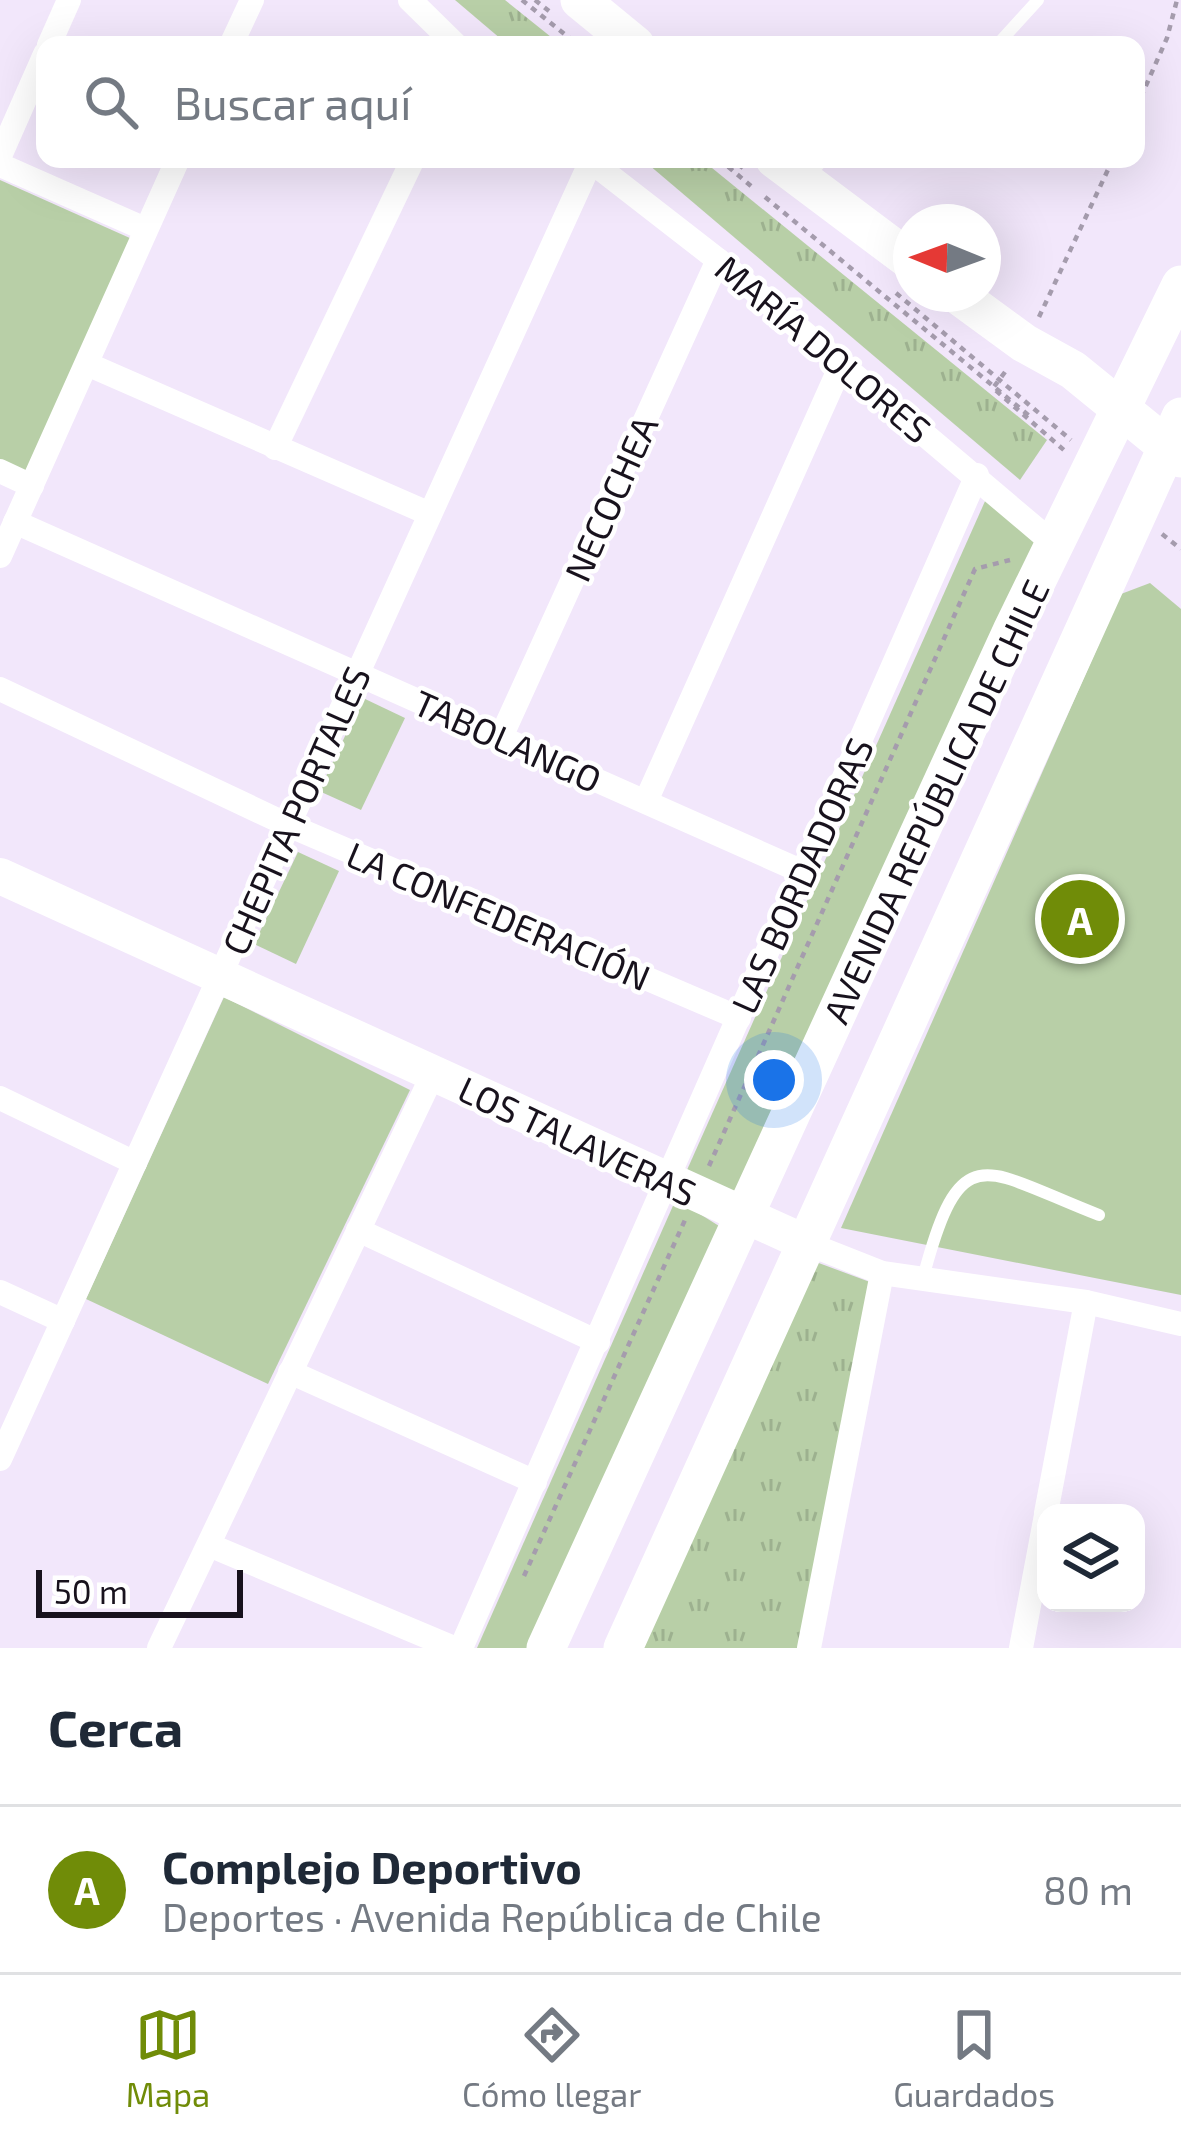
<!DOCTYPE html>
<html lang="es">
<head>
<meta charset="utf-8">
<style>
  body { margin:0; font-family:"Exo 2",sans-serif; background:#f2f2f3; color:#1f2937 }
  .controls { position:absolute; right:36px; bottom:36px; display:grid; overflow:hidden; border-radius:24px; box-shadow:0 12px 48px #0002 }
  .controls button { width:108px; height:108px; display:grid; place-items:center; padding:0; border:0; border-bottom:3px solid #e0e1e3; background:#fff; color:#1f2937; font:60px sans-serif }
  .compass { position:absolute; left:893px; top:204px; width:108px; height:108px; border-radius:50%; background:#fff; box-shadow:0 12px 48px #0002; rotate:271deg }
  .scale { position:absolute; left:36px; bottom:30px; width:207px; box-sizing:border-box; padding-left:12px; border:6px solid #18121d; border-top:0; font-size:33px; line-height:42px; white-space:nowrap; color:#18121d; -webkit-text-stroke:9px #fff; paint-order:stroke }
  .you { position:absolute; left:774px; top:1080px; width:42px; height:42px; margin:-30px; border:9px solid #fff; border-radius:50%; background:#1a73e8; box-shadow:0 0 0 18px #1a73e833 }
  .badge { display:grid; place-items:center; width:78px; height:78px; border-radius:50%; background:#708c08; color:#fff; font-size:39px; font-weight:700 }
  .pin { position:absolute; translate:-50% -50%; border:6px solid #fff; box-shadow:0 3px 12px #0006 }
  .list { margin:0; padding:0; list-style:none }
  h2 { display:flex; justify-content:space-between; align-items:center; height:156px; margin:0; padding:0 48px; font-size:51px }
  h2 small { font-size:39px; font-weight:400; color:#747a83 }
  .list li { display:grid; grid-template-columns:78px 1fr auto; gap:36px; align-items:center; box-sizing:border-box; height:168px; padding:0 48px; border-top:3px solid #e0e1e3 }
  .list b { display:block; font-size:45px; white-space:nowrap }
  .list p { margin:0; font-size:39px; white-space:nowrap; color:#747a83 }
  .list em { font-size:39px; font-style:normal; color:#747a83 }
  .icon { flex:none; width:66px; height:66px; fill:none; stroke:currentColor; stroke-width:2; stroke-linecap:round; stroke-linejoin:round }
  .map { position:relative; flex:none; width:1181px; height:1648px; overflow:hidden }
  .search { position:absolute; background:#fff; box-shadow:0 12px 48px #0002; left:36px; right:36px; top:36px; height:132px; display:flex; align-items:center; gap:30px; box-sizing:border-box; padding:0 42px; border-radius:24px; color:#747a83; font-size:45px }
  .sheet { height:324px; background:#fff }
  nav { display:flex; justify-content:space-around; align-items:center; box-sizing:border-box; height:168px; border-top:3px solid #e0e1e3; background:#fff; font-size:33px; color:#747a83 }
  nav a { display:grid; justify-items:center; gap:6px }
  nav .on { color:#708c08 }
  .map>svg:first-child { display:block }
  .grass { fill:#b8cfa7 }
  .park { fill:url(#park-tufts) }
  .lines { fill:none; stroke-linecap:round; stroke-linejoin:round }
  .path { stroke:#a59cad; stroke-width:4.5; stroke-dasharray:6 6; stroke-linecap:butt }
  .lane { stroke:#fff; stroke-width:12 }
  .street { stroke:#fff; stroke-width:24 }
  .secondary { stroke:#fff; stroke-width:36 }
  .primary { stroke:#fff; stroke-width:39 }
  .labels { text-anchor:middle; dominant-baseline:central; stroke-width:9; stroke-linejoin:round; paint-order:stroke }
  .street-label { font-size:36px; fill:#18121d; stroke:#fff }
</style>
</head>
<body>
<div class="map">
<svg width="1181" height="1648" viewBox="0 0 1181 1648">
  <defs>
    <pattern id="park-tufts" width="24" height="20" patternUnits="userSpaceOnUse" patternTransform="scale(3)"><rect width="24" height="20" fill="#b8cfa7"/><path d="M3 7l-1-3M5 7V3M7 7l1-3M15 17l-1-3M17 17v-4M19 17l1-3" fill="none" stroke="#9db18f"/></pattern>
  </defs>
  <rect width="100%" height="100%" fill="#f2e7fb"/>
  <g class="grass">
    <polygon points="0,180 141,243 32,486 0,471"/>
    <polygon points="986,499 1038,545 737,1198 687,1170"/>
    <polygon points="1150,583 1181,609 1181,1295 841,1228 1121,594"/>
    <polygon points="363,698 405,718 361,810 319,791"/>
    <polygon points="298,852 339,871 296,964 254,944"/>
    <polygon points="224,997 410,1090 268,1384 86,1299"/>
    <polygon points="676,1199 719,1226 528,1648 477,1648"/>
  </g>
  <g class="park">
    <polygon points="455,0 505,0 561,45 508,45"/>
    <polygon points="642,159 701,159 1047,440 1020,480"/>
    <polygon points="816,1262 870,1282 802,1648 640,1648"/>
  </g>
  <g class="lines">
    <g class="path">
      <polyline points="522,0 578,45"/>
      <polyline points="535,0 549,11"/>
      <polyline points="1136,108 1167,38 1177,0"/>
      <polyline points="719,159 751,186"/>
      <polyline points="731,159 743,168"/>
      <polyline points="765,197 1033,419"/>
      <polyline points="896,293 1071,440"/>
      <polyline points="1039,317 1113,159"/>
      <polyline points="1005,372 993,388 1065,451"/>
      <polyline points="1162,534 1181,549"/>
      <polyline points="709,1166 975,569 1010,560"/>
      <polyline points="524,1576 685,1220"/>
    </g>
    <g class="lane">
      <polyline points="997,45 1038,0"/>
      <polyline points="808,176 824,159"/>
      <path d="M 923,1278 C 961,1134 983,1170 1099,1215"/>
    </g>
    <g class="street">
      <polyline points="410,0 456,45"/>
      <polyline points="49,45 69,0"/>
      <polyline points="231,45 252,0"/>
      <polyline points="0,156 45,54"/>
      <polyline points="588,159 718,260 1054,544"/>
      <polyline points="0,165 145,229"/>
      <polyline points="87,364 430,514"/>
      <polyline points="275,448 413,159"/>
      <polyline points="0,471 32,486"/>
      <polyline points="15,522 803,872"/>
      <polyline points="0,556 178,159"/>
      <polyline points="0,689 288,825 739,1018"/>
      <polyline points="501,737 718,260"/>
      <polyline points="646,801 842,363"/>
      <polyline points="0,1098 135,1163"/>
      <polyline points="358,1230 598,1342"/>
      <polyline points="806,1243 882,1273 1086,1302 1181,1324"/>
      <polyline points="0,1292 63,1321"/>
      <polyline points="290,1372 535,1482"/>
      <polyline points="0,1459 591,161"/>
      <polyline points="1046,1513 1086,1302"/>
      <polyline points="209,1545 454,1648"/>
      <polyline points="159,1648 434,1072"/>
      <polyline points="461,1648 977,475"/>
      <polyline points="809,1648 882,1273"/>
      <polyline points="1021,1648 1046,1515"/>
    </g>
    <polyline class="secondary" points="0,876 806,1243"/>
    <g class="primary">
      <polyline points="580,0 635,45"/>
      <polyline points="775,159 911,261"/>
      <polyline points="957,294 1024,343 1073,370 1181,458"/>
      <polyline points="546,1648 1012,631 1181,285"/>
      <polyline points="623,1648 1181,417"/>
    </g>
  </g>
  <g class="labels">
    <g class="street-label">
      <text transform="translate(824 348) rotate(40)">MARÍA DOLORES</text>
      <text transform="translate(610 498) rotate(-66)">NECOCHEA</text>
      <text transform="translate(508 740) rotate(24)">TABOLANGO</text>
      <text transform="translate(935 801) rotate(-65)">AVENIDA REPÚBLICA DE CHILE</text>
      <text transform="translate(295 810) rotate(-66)">CHEPITA PORTALES</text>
      <text transform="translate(801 875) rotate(-66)">LAS BORDADORAS</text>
      <text transform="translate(499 915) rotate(23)">LA CONFEDERACIÓN</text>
      <text transform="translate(578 1140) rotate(25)">LOS TALAVERAS</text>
    </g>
  </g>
</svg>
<div class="controls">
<button><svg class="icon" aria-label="layers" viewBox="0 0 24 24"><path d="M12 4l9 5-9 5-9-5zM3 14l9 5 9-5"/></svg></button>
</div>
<svg class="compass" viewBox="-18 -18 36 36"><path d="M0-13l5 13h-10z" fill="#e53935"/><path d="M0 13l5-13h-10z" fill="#747a83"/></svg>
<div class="scale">50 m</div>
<div class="you"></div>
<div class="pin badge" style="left:1080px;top:919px">A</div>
<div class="search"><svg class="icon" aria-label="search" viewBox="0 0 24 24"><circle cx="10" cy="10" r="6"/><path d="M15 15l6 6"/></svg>Buscar aquí</div>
</div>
<section class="sheet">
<h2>Cerca<small></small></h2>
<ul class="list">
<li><span class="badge">A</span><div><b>Complejo Deportivo</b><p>Deportes · Avenida República de Chile</p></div><em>80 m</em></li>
</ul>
</section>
<nav>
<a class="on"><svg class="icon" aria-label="map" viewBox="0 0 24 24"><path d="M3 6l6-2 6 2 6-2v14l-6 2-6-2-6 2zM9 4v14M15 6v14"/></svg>Mapa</a>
<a><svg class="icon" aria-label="directions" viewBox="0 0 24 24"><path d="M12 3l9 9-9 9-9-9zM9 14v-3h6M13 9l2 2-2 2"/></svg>Cómo llegar</a>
<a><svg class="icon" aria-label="saved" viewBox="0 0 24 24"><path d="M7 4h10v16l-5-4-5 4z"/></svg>Guardados</a>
</nav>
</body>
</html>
